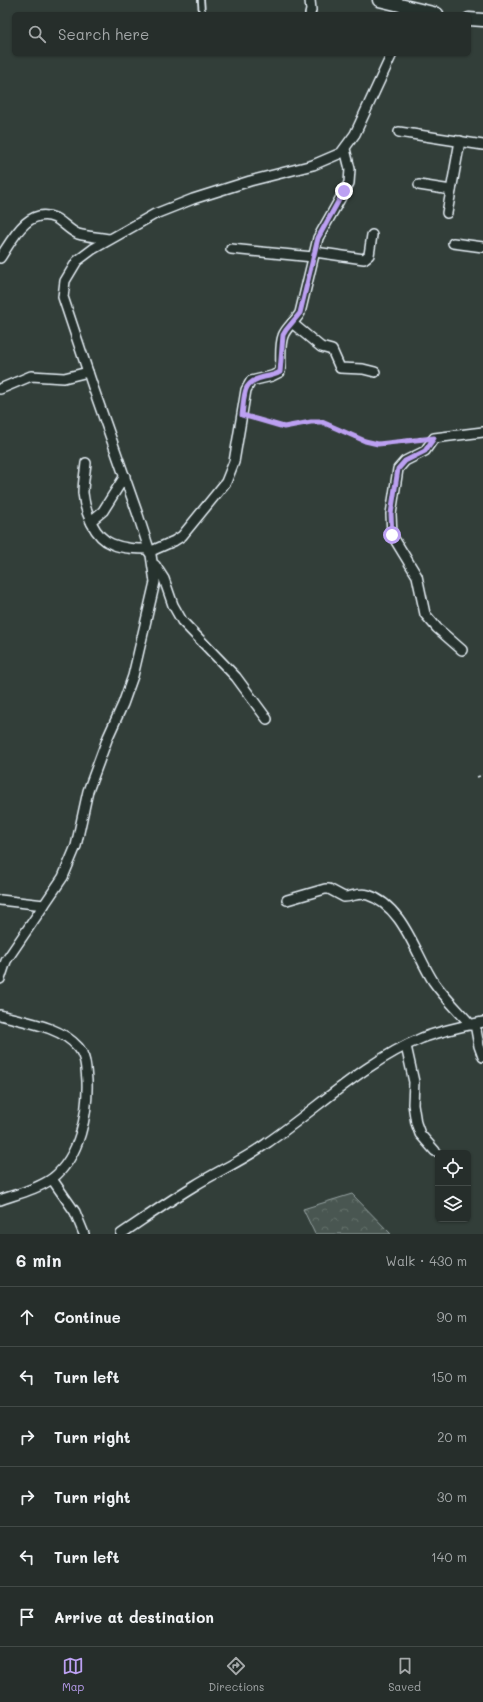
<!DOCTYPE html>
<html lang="en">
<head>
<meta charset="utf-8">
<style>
  body { margin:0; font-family:Mali,sans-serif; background:#323a37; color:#f1f3f6 }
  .controls { position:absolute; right:12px; bottom:12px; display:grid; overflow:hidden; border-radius:6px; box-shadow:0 1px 3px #0004 }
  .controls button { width:36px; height:36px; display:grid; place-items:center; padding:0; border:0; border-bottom:1px solid #424a47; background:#262e2b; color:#f1f3f6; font:20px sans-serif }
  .stop { position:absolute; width:12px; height:12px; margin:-9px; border:3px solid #bca0f2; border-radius:50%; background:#fff }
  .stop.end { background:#bca0f2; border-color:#fff; box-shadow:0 1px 4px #0008 }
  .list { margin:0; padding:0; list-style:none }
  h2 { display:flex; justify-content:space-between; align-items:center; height:52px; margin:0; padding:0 16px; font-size:17px }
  h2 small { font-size:13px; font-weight:400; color:#a4a8a9 }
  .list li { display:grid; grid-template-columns:26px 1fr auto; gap:12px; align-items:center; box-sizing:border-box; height:60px; padding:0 16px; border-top:1px solid #424a47 }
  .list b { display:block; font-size:15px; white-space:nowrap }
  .list em { font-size:13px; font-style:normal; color:#a4a8a9 }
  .icon { flex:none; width:22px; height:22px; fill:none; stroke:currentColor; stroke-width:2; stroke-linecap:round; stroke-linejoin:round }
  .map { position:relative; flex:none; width:483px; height:1234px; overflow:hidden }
  .search { position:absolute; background:#262e2b; box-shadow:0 1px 3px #0004; left:12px; right:12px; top:12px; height:44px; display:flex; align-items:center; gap:10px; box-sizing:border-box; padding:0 14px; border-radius:6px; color:#a4a8a9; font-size:15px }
  .sheet { height:412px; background:#262e2b }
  nav { display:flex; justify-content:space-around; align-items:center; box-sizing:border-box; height:56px; border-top:1px solid #424a47; background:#262e2b; font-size:11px; color:#a4a8a9 }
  nav a { display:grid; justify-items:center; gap:2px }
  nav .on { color:#bca0f2 }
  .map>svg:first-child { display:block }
  .forest { fill:url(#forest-crowns); stroke:#98a4a4 }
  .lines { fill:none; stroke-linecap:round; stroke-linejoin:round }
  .service-casing { stroke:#e8f1f8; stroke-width:8 }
  .minor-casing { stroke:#e8f1f8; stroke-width:12 }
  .tertiary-casing { stroke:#e8f1f8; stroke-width:15 }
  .path { stroke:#e8f1f8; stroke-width:1.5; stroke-dasharray:3 3; stroke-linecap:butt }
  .service { stroke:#26332d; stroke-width:4.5 }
  .minor { stroke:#26332d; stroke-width:9 }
  .tertiary { stroke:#26332d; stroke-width:12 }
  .route { stroke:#bca0f2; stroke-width:5 }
</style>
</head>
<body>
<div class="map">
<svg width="483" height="1234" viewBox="0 0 483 1234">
  <defs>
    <pattern id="forest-crowns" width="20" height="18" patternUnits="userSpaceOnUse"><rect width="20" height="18" fill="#495651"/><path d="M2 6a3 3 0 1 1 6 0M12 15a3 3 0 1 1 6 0" fill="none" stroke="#636f6b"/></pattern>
  </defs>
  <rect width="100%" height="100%" fill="#323e39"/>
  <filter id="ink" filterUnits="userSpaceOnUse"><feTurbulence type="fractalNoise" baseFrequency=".025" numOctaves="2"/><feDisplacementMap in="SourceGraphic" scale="8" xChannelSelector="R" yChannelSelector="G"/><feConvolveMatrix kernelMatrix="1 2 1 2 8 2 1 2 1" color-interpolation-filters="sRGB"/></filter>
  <g filter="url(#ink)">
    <polygon class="forest" points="352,1194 391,1234 315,1234 303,1209"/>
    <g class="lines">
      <defs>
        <polyline id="service" points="201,0 202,14"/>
        <g id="minor">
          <polyline points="310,0 311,10 310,14"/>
          <polyline points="399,132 483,145"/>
          <polyline points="419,185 451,190"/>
          <polyline points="447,213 460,141"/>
          <polyline points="453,243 483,247"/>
          <polyline points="231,249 313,257"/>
          <polyline points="315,252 364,259 369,255 372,235"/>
          <path d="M 0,258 C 12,240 28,206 55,218 C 63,222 70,231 78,234 C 88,237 99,237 109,239"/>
          <polyline points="292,323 321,347 332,350 340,368 363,369 375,372"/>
          <polyline points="0,389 31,376 64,378 88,372"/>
          <path d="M 86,463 C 85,473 83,483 83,493 C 85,512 94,537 112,544 C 124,549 137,549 149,549"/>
          <polyline points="91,521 103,511 125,476"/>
          <path d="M 149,552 L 174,541 L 182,536 L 226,482 L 234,462 L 246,390 L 251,381 L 272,376 L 280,372 C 282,360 279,347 283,336 C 286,327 295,322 300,313 L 318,238 L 349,183 L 350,169 L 345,149"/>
          <polyline points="155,565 164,579 173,605 182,621 236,677 267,719"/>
          <polyline points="462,650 437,628 425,614 417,576 392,535 391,514 398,469 405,461 425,451 434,438 483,432"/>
          <polyline points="0,900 44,905"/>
          <path d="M 287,900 L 325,889 L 329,889 L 344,897 C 352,897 359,892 368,895 C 403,906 415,953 433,981 C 444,997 458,1010 471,1025"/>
          <polyline points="0,979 6,961 63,877 76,846 88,791 108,737 123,704 133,676 155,582 151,555 138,515 93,387 63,297 65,281 77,261 93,249 155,214 193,199 250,181 313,165 341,153 355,134 392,54"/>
          <path d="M 0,1015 C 25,1022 60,1026 78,1047 C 86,1056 86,1069 87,1081 C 88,1114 80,1156 53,1178 C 38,1189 17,1194 0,1200"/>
          <polyline points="475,1024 479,1046 483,1057"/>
          <polyline points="406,1046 414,1082 413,1104 416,1123 420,1134 435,1151"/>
          <polyline points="52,1179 75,1212 84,1234"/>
          <path d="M 121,1234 C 145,1218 169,1201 194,1186 C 218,1171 244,1160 267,1143 C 318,1108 364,1062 422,1038 C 441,1031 463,1026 483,1022"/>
        </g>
        <g id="tertiary">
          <polyline points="379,0 437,14"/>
          <polyline points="469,19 483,20"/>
        </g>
      </defs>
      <use href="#service" class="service-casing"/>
      <use href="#minor" class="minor-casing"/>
      <use href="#tertiary" class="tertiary-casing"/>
      <g class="path">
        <polyline points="251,417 284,427 311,422 322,422 365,441 378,444 422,438"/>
        <polyline points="477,777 483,775"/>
      </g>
      <use href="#service" class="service"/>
      <use href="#minor" class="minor"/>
      <use href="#tertiary" class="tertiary"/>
    </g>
  </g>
  <g class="lines" filter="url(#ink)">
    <path class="route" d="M 344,191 L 318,238 L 300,313 L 286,330 L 283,335 L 280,372 C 275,375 270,376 264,377 C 241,382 245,395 242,415 L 284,427 L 311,422 L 322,422 L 365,441 L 378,444 L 434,438 L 425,451 L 405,461 L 398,469 L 391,514 L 392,535"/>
  </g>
</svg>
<div class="controls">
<button><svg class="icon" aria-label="locate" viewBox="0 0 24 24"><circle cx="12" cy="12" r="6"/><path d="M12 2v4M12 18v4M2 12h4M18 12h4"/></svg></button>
<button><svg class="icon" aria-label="layers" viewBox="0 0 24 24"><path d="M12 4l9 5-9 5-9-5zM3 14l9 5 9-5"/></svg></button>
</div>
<div class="stop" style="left:392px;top:535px"></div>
<div class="stop end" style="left:344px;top:191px"></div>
<div class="search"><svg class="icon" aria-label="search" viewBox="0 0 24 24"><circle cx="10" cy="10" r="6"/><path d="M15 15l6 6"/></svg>Search here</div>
</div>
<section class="sheet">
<h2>6 min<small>Walk · 430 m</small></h2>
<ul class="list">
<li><svg class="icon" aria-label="ahead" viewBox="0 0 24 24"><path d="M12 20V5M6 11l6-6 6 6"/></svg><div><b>Continue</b></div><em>90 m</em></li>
<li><svg class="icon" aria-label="left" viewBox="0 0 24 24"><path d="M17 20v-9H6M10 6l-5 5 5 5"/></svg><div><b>Turn left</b></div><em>150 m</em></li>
<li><svg class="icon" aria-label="right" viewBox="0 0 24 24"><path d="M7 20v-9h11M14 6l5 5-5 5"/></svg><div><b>Turn right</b></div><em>20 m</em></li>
<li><svg class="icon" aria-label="right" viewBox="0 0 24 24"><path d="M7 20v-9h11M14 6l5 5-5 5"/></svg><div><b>Turn right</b></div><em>30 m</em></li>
<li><svg class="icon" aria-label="left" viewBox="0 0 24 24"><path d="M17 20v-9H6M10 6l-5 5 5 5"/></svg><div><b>Turn left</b></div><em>140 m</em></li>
<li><svg class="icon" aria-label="arrive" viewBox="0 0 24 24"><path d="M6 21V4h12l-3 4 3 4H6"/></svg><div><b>Arrive at destination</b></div></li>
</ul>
</section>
<nav>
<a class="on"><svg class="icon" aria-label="map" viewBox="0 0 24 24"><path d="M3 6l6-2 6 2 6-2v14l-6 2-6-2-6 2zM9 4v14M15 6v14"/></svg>Map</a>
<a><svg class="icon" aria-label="directions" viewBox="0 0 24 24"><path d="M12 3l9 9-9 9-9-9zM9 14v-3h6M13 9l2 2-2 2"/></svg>Directions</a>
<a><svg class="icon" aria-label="saved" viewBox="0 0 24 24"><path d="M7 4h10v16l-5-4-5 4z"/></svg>Saved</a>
</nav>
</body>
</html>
